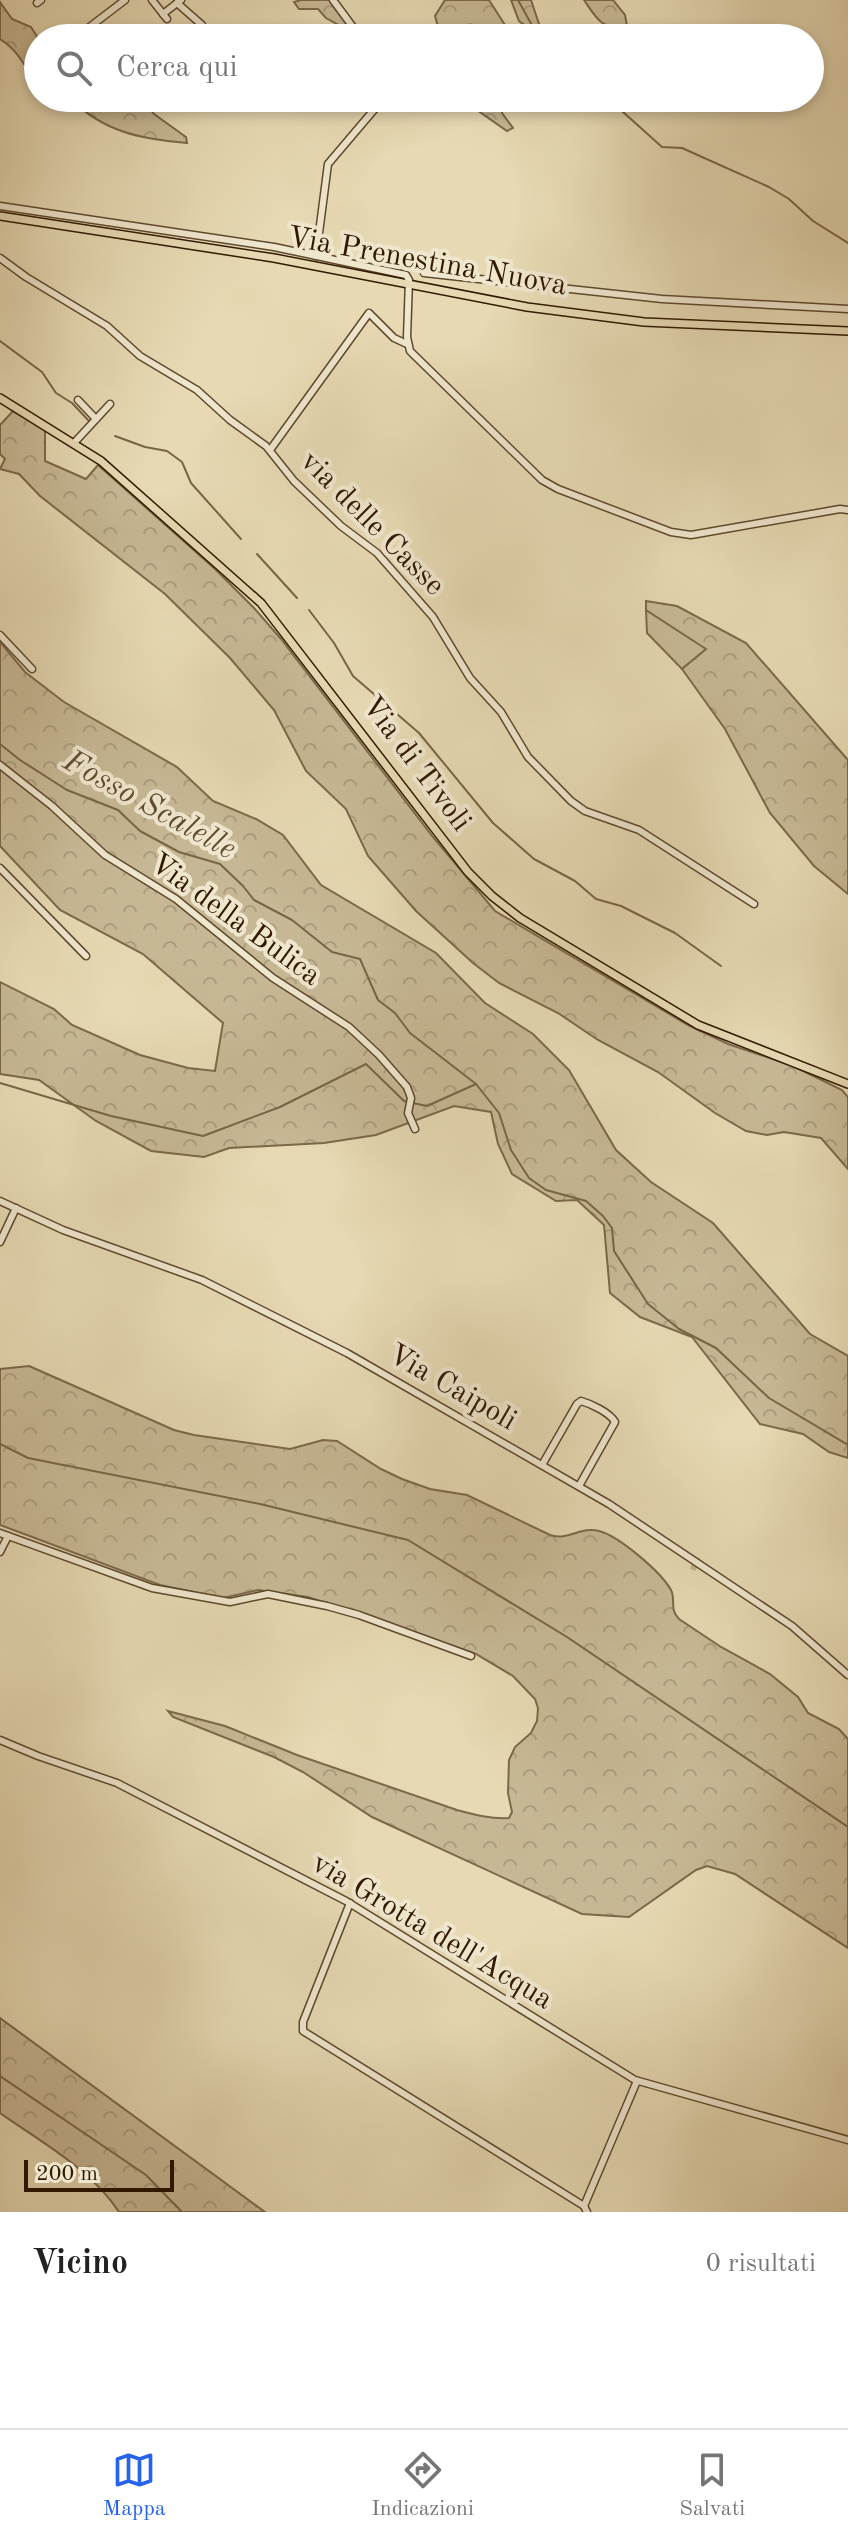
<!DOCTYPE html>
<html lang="it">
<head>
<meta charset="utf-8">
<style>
  body { margin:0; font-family:"Old Standard TT",serif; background:#f6f6f6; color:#222 }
  .scale { position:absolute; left:24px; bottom:20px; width:150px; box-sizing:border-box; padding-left:8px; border:4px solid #311900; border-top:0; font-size:22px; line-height:28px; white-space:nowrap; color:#311900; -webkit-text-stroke:6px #efe6ce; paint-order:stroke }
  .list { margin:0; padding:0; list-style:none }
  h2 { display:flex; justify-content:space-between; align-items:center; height:104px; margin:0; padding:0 32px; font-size:34px }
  h2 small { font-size:26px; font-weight:400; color:#767676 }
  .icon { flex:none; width:44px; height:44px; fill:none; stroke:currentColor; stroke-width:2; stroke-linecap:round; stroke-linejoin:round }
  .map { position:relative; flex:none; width:848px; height:2212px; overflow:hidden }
  .search { position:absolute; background:#fff; box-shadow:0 4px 12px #0003; left:24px; right:24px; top:24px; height:88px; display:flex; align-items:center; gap:20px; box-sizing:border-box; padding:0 28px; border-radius:44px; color:#767676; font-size:30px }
  .sheet { height:216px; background:#fff }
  nav { display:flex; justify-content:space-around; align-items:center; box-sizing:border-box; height:112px; border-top:2px solid #e0e0e0; background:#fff; font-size:22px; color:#767676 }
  nav a { display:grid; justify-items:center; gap:4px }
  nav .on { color:#2563eb }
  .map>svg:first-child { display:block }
  .grass { fill:#c7b895; stroke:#7c684a; stroke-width:2 }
  .forest { fill:url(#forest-crowns); stroke:#7c684a; stroke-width:2 }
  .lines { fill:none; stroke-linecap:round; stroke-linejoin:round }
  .stream { stroke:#786547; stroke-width:2 }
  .minor-tunnel { stroke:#c2b38f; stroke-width:6; stroke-dasharray:6 3; stroke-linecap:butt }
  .minor-casing { stroke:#5e492d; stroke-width:9 }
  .major-casing { stroke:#311900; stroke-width:10 }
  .minor { stroke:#efe6ce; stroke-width:6 }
  .major { stroke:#e6d9b3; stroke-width:7 }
  .labels { text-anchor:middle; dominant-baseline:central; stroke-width:8; stroke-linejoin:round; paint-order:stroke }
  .street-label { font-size:30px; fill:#311900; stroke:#efe6ce }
  .water-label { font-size:32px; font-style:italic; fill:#614c2f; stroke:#efe6ce }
</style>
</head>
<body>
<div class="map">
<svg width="848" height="2212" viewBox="0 0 848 2212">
  <defs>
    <pattern id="forest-crowns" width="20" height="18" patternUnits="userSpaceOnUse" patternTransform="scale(2)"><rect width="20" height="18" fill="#c7b895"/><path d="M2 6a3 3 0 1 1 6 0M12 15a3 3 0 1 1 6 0" fill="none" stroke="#ab9e7f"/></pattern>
  </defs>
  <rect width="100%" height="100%" fill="#e6d9b3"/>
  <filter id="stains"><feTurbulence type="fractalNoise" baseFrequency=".0025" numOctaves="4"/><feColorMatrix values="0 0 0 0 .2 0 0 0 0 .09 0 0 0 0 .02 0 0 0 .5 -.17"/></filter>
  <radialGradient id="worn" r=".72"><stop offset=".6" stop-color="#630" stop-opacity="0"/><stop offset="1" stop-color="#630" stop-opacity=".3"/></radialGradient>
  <polygon class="grass" points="646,610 707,649 682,669 647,633"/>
  <g class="forest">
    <polygon points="301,0 331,0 353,33 326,18 318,9 299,9 294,2"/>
    <polygon points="445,0 489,0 505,25 506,38 436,38 439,30 435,16"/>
    <polygon points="511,0 531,0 539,24 534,32 519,21"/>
    <path d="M 584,0 L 613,0 L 625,15 L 627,26 C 601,30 597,19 584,0 Z"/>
    <path d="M 0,2 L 12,19 L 31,27 L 38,38 L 38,81 C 22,66 20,51 0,39 Z"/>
    <path d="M 70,98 L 142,98 L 154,114 L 186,137 L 187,143 C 141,139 103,132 70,98 Z"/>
    <polygon points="467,98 504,98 502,113 513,128 507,131 470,105"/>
    <polygon points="13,411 45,430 45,461 86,479 98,465 215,569 254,608 281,639 433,837 495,911 688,1025 728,1044 793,1066 842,1090 848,1097 848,1169 821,1138 784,1132 767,1135 746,1131 715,1113 658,1072 598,1040 558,1013 499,983 473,963 416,911 368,856 346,809 306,771 274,710 230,658 165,594 40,496 19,474 0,469 5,459 0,454 0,425"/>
    <polygon points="646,601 677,606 746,643 848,760 848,894 814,866 770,813 725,729 682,669 706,649 646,610"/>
    <polygon points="0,642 25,672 64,702 177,767 213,801 256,819 283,835 321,885 436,953 485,1003 533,1034 569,1070 616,1150 651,1182 713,1223 810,1334 848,1356 848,1458 829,1452 803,1434 760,1424 692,1337 640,1317 610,1293 604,1225 577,1200 556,1201 512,1174 498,1144 491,1112 454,1106 376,1135 324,1143 229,1148 204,1157 151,1151 96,1121 39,1080 0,1074 0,982 54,1009 72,1025 140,1055 188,1068 215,1071 223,1023 143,954 60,910 0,846"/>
    <path d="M 29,1366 L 174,1430 L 194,1435 L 290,1449 L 323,1440 L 337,1441 L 381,1469 L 402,1479 L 430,1489 L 467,1495 L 550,1535 C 568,1541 581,1526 599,1531 C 619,1536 661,1572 671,1590 C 676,1600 669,1609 679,1619 L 721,1647 L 770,1674 L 798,1697 L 808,1713 L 839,1729 L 848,1739 L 848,1948 L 735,1874 L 707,1866 L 696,1870 L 629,1917 L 582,1914 L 372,1817 L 303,1772 L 274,1757 L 173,1717 L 168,1711 L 225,1726 L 297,1755 L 457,1810 C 475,1815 491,1819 509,1818 L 512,1812 L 508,1793 L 509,1760 L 515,1747 L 531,1733 L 537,1721 L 538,1708 L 535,1699 L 513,1676 L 476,1654 L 308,1597 L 258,1590 L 223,1598 L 160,1585 L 0,1525 L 0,1369 Z"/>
    <path d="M 0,2018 L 265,2212 L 119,2212 C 91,2169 41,2142 0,2113 Z"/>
  </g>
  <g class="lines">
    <g class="stream">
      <polyline points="518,0 539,38"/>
      <polyline points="611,98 613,103 662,147 682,148 769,187 789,199 813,221 848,243"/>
      <polyline points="0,341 42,372 56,393 72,403 89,421"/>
      <polyline points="115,436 145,447 167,451 182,462 191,483 241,539"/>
      <polyline points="257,554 297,598"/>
      <polyline points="309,610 334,643 353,676 419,733 493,823 534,859 575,881 596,899 621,906 675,933 721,966"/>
      <polyline points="0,744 20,760 67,790 118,810 140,831 179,852 220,864 243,886 254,900 292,920 332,952 360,959 378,1000 395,1013 410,1033 476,1084 499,1113 511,1150 529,1178 546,1190 586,1201 603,1216 612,1228 614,1251 648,1304 679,1329 716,1348 769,1398 848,1445"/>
      <polyline points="0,1083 111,1116 203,1136 280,1107 366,1064 404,1101 427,1106 476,1084"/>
      <polyline points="0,1444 28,1458 260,1504 408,1540 567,1637 848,1827"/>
      <polyline points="0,2076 146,2175 182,2212"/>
    </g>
    <polyline class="minor-tunnel" points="693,1570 697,1557"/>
    <defs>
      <g id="minor">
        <polyline points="152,0 167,19"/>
        <polyline points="333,0 361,38"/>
        <polyline points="37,3 41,0"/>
        <polyline points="177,3 202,25"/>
        <polyline points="163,14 181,0"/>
        <polyline points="83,32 125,0"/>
        <polyline points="0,206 274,247 406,275 409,280 407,337 410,351 542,480 558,489 671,532 691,535 840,509 848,510"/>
        <polyline points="316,256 328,164 384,98"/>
        <polyline points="0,258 26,277 107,326 140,356 197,390 230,420 266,446 294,481 341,526 377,553 433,617 470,678 501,712 528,757 571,801 585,811 639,830 754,904"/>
        <polyline points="424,273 662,299 848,309"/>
        <polyline points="78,400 96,419"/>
        <polyline points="74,443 110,404"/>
        <polyline points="270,450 369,313 394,338 407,344"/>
        <polyline points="0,635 32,669"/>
        <polyline points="0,765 52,806 105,855 176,899 273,978 349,1027 379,1055 407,1087 411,1098 408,1113 415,1129"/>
        <polyline points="0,868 86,956"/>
        <polyline points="0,1201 63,1230 202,1280 347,1353 609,1504 792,1626 848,1675"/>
        <polyline points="0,1242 16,1208"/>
        <path d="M 542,1465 L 577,1404 L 581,1401 C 592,1404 610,1413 615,1422 L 579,1486"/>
        <polyline points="0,1533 152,1588 230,1602 268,1594 327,1606 359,1615 471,1656"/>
        <polyline points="0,1552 8,1536"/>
        <polyline points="0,1740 38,1756 117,1783 346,1901 635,2080 848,2140"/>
        <polyline points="350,1903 303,2022 303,2031 584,2206 587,2212"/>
        <polyline points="584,2206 637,2081"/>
      </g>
      <g id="major">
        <polyline points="0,216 274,258 527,307 644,322 848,331"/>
        <polyline points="0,398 101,461 261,603 468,872 492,896 520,918 698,1025 848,1084"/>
      </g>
    </defs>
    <use href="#minor" class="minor-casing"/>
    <use href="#major" class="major-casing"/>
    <use href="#minor" class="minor"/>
    <use href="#major" class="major"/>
  </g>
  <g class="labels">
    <g class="street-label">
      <text transform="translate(427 262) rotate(10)">Via Prenestina Nuova</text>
      <text transform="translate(372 524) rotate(45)">via delle Casse</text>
      <text transform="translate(416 764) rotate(53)">Via di Tivoli</text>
      <text transform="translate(235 920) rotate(36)">Via della Bulica</text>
      <text transform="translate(452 1388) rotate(30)">Via Caipoli</text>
      <text transform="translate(432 1932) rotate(31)">via Grotta dell'Acqua</text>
    </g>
    <g class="water-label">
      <text transform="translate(149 806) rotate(29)">Fosso Scalelle</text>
    </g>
  </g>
  <rect width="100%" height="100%" filter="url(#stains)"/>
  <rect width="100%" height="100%" fill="url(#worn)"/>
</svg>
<div class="scale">200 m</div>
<div class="search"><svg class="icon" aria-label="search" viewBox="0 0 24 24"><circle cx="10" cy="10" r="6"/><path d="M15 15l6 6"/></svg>Cerca qui</div>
</div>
<section class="sheet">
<h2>Vicino<small>0 risultati</small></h2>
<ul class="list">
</ul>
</section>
<nav>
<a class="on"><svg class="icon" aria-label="map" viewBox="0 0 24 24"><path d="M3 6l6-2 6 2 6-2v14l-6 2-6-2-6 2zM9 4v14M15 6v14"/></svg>Mappa</a>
<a><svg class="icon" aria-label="directions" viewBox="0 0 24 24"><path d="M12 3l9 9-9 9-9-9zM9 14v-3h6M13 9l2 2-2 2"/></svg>Indicazioni</a>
<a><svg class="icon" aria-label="saved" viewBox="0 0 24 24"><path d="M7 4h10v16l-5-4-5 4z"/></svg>Salvati</a>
</nav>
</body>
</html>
